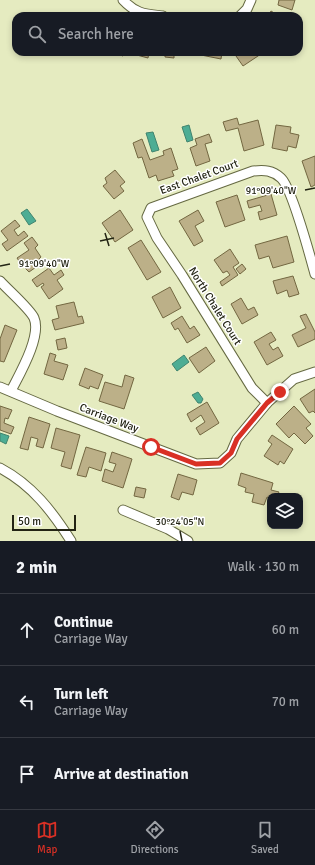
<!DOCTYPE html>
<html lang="en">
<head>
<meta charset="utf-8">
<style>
  body { margin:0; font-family:Signika,sans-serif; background:#20242c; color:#f1f3f6 }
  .controls { position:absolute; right:12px; bottom:12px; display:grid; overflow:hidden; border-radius:8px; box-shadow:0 2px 6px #0003 }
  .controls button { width:36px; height:36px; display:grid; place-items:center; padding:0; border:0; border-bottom:1px solid #363941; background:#171b24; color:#f1f3f6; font:20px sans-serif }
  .scale { position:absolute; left:12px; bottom:10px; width:64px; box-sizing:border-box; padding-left:4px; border:2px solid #232414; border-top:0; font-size:11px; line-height:14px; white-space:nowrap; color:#232414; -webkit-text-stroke:3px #fff; paint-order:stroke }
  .stop { position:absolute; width:12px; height:12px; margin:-9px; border:3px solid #d93025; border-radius:50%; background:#fff }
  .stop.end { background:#d93025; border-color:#fff; box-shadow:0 1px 4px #0008 }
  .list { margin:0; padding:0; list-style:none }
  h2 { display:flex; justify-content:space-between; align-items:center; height:52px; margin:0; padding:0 16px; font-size:17px }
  h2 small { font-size:13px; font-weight:400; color:#9ea1a6 }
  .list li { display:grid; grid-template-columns:26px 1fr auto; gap:12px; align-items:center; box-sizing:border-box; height:72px; padding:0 16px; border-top:1px solid #363941 }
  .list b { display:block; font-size:15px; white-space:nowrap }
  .list p { margin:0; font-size:13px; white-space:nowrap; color:#9ea1a6 }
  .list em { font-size:13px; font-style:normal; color:#9ea1a6 }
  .icon { flex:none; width:22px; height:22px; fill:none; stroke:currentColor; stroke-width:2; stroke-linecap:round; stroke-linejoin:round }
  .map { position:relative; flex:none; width:315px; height:541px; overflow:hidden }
  .search { position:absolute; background:#171b24; box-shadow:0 2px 6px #0003; left:12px; right:12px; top:12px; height:44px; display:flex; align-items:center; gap:10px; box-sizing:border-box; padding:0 14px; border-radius:12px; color:#9ea1a6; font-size:15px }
  .sheet { height:268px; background:#171b24 }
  nav { display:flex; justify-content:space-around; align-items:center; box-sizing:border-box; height:56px; border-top:1px solid #363941; background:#171b24; font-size:11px; color:#9ea1a6 }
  nav a { display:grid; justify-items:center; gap:2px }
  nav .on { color:#d93025 }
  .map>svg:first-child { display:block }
  .water { fill:#4dad94; stroke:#40846e }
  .building { fill:#bcb088; stroke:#736741 }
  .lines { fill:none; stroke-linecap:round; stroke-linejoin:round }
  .minor-casing { stroke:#656942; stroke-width:11 }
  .minor { stroke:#fff; stroke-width:9 }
  .route { stroke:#d93025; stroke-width:5 }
  .ticks { fill:none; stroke:#232414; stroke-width:1.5 }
  .labels { text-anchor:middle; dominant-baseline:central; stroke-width:3; stroke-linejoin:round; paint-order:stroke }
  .street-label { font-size:11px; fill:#232414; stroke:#fff }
  .ticks-label { font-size:10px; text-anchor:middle; fill:#232414; stroke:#fff; stroke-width:3; stroke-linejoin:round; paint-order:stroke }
</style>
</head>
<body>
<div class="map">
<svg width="315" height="541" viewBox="0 0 315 541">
  <rect width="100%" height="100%" fill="#e5ebc0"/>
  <g class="water">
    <polygon points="189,125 193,140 187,142 182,127"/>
    <polygon points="153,132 159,150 152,152 146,133"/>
    <polygon points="27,209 36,221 29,225 21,213"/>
    <polygon points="184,355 189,362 177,371 172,364"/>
    <polygon points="198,392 203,399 201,403 198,403 192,395"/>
    <polygon points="0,433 9,436 6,444 0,441"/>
  </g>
  <g class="building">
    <polygon points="279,0 295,0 292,10 278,5"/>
    <polygon points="271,11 279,16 268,16"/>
    <polygon points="112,52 125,52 123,56"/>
    <polygon points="134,52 149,52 148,58 133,54"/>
    <polygon points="165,52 174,52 174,58 165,57"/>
    <polygon points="201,52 222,52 221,59 201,55"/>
    <polygon points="243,52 264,52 243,66 236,56"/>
    <polygon points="237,118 239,125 258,120 264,145 244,151 238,128 226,131 223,122"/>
    <polygon points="276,125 291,127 290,133 299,135 296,148 288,146 287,151 272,148"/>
    <polygon points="209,134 212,142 205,144 210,161 196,166 190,148 197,145 195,139"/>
    <polygon points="142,139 150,160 164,155 163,151 171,148 178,169 172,171 174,176 158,181 156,175 149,178 142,157 138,158 133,143"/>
    <polygon points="315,156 315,185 311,187 302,161"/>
    <polygon points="115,170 125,182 120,186 124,191 114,199 103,186 107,183 105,178"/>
    <polygon points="271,194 277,215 260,220 258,212 262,211 260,205 249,208 247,201"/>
    <polygon points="237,195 245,220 225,227 216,202"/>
    <polygon points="120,210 133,230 115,242 102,223"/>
    <polygon points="198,210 204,221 195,226 203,241 194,246 179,221"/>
    <polygon points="15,220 20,226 14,230 18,236 24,231 28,236 7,251 2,244 8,240 1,231"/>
    <polygon points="287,236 294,262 273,268 269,256 259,259 255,245"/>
    <polygon points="32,237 38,245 35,248 41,257 39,259 42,263 29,272 25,268 30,265 26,260 21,264 17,258 29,250 24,243"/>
    <polygon points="141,240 161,272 147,280 128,248"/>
    <polygon points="230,249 239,263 233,267 238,275 222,286 220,282 230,275 227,271 223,273 214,260"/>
    <polygon points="242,264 246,269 240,274 236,269"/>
    <polygon points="49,268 54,275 61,270 64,275 57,280 63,289 49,299 41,287 44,285 43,283 37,287 32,280"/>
    <polygon points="293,276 299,294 289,297 287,290 277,294 273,281"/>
    <polygon points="170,287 181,308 163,318 152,297"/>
    <polygon points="241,298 248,310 254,307 258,315 242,324 231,304"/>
    <polygon points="74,302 78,317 82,316 84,323 55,330 52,320 59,318 56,306"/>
    <polygon points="306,314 315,332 315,339 298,347 292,335 306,328 300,316"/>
    <polygon points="182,316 190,329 194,326 200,335 187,343 178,328 175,330 171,323"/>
    <polygon points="5,325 17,330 4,362 0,361 0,339"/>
    <polygon points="271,332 276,340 269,344 273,350 278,347 283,356 267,365 254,342"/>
    <polygon points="65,338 67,348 58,350 56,340"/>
    <polygon points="206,347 215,361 199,373 189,358"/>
    <polygon points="50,353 56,355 54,361 68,365 63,380 44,374"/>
    <polygon points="85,368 103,375 98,389 90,386 89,389 79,385"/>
    <polygon points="125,375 134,378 124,409 99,401 105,382 122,387"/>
    <polygon points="315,389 315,413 313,411 309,413 300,399"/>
    <polygon points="207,402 219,423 200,435 196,428 205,422 201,415 191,422 187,414"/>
    <polygon points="0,406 12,410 8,419 5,418 4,423 14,427 11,434 0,430"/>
    <polygon points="294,406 311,424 306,428 313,436 305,444 294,433 289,438 276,424"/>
    <polygon points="29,417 50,424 43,448 36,446 38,439 31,437 28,450 20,448"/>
    <polygon points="56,428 80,435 71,469 61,466 65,452 51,448"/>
    <polygon points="272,435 293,449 284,464 280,461 278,465 264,456 272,444 268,441"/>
    <polygon points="86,447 106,453 101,471 89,467 86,477 77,475"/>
    <polygon points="112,452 132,459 123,488 102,481 105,469 113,472 116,464 109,462"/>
    <polygon points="241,473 273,483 271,490 279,492 277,496 270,496 270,498 267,497 264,505 252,502 254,494 245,492 246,488 238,485"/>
    <polygon points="178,474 197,480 193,495 182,492 179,500 171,497"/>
    <polygon points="136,487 146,489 144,498 134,496"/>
  </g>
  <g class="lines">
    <defs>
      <g id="minor">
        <path d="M 123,0 C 136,14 145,14 163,16"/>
        <polyline points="240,16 247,9 251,0"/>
        <path d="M 0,281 C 8,290 30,309 34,318 C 42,336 19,375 11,391"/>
        <polyline points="0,387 57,411 196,464 220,463 231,453 237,439 267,403 294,379 315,372"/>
        <path d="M 267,403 L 252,388 L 182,275 L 157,238 L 147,217 L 151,208 L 253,171 C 265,170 272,170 281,178 C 292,188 310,256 315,274"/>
        <path d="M 0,468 C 32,485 52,511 71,541"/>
        <polyline points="123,510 168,529 188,541"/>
      </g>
    </defs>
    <use href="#minor" class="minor-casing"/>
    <use href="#minor" class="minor"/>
  </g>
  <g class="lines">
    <polyline class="route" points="151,447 196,464 220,463 231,453 237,439 267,403 280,392"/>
  </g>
  <path class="ticks" d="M 305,190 L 315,188M 105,233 L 109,246M 100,241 L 114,238M 0,266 L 10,264M 180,531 L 182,541"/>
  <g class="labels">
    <g class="street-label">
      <text transform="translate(199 177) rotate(-20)">East Chalet Court</text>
      <text transform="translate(215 306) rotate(58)">North Chalet Court</text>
      <text transform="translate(109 418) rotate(21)">Carriage Way</text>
    </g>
  </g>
  <g class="ticks-label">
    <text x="271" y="194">91°09'40"W</text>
    <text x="44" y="267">91°09'40"W</text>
    <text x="180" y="525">30°24'05"N</text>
  </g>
</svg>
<div class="controls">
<button><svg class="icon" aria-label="layers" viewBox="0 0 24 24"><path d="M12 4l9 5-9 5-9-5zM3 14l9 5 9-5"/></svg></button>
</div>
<div class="scale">50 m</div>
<div class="stop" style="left:151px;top:447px"></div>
<div class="stop end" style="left:280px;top:392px"></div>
<div class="search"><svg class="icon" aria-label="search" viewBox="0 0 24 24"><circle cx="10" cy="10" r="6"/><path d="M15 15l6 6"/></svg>Search here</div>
</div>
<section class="sheet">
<h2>2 min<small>Walk · 130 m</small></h2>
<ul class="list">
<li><svg class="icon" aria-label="ahead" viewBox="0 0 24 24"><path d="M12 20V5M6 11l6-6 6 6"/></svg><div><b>Continue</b><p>Carriage Way</p></div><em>60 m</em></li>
<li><svg class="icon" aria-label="left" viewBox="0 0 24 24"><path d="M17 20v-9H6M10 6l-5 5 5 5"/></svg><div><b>Turn left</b><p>Carriage Way</p></div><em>70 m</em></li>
<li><svg class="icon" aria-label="arrive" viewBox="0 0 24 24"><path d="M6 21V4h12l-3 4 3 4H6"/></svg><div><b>Arrive at destination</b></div></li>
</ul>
</section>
<nav>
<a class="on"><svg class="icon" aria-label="map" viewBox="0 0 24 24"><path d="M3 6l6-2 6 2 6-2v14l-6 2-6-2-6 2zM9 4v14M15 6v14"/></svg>Map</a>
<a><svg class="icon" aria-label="directions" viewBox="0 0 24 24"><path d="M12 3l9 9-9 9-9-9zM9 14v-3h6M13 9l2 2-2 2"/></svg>Directions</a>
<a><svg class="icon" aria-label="saved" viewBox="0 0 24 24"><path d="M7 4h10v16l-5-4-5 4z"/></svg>Saved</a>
</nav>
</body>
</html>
